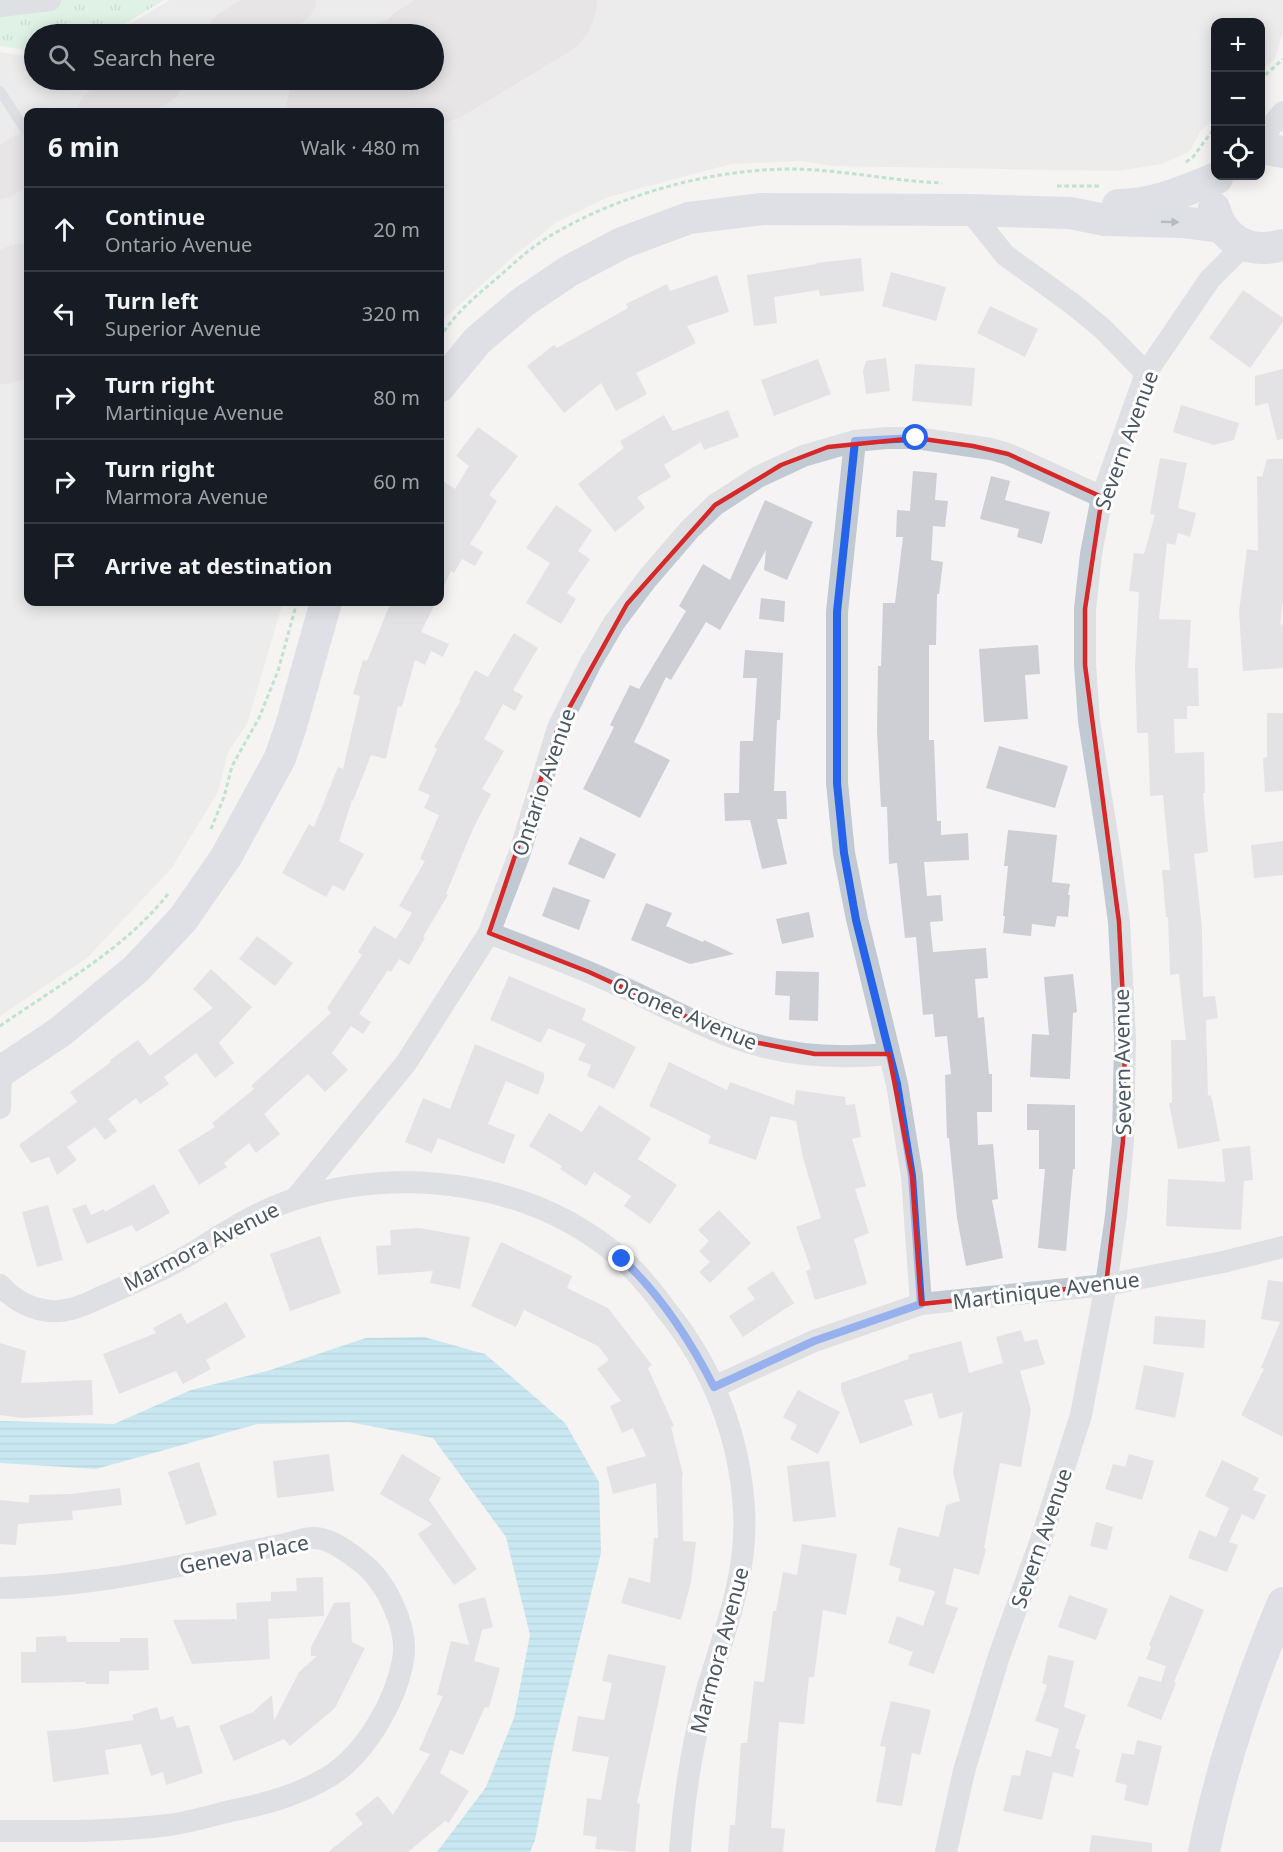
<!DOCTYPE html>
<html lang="en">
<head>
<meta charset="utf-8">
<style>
  body { margin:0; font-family:"Noto Sans",sans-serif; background:#242831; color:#f1f3f6 }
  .controls { position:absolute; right:18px; top:18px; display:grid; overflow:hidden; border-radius:12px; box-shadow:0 3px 15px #0003 }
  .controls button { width:54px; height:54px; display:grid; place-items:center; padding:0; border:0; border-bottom:2px solid #363941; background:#171b24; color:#f1f3f6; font:30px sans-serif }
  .stop { position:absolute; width:18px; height:18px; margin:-14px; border:4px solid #2563eb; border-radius:50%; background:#fff }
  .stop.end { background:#2563eb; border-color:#fff; box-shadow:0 2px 6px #0008 }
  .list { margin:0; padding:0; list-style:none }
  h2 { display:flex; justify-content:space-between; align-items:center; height:78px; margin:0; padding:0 24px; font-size:26px }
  h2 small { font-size:20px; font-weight:400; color:#9ea1a6 }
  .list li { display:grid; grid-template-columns:39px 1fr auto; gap:18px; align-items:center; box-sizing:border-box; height:84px; padding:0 24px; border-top:2px solid #363941 }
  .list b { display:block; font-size:22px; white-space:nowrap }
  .list p { margin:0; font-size:20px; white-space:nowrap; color:#9ea1a6 }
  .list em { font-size:20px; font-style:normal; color:#9ea1a6 }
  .icon { flex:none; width:33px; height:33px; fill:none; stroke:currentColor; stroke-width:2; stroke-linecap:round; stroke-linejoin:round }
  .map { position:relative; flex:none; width:1283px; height:1852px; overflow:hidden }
  .search { position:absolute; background:#171b24; box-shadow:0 3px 15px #0003; left:24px; top:24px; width:420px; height:66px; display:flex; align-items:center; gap:15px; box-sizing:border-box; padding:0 21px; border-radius:33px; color:#9ea1a6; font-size:22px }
  .panel { position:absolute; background:#171b24; box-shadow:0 3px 15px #0003; left:24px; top:108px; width:420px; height:498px; border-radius:12px }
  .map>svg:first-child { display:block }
  .airport { fill:#e2e4e7 }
  .grass { fill:url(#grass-tufts) }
  .water { fill:url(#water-rules) }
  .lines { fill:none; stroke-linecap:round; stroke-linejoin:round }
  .taxiway { stroke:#d5d6d8; stroke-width:50 }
  .runway { stroke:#d5d6d8; stroke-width:124 }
  .building { fill:#cdcfd5 }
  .path { stroke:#7ad0a6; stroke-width:3; stroke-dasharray:4.5 3; stroke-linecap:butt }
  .lane { stroke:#c1cad2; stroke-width:10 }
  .street { stroke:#c1cad2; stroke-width:22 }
  .secondary { stroke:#c1cbd6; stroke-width:32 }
  .oneway { fill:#6e7984 }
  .route { stroke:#2563eb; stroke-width:8 }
  .marked { fill:none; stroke:#d62828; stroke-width:4.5; stroke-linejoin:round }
  .labels { text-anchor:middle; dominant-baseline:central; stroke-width:6; stroke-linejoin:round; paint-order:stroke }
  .street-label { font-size:21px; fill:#4a5661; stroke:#fff }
</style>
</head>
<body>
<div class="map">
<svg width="1283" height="1852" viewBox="0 0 1283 1852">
  <defs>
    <pattern id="grass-tufts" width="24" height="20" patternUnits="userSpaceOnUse" patternTransform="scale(1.5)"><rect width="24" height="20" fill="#c3f1d5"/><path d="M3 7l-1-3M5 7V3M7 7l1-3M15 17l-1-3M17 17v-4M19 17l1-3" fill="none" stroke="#a0c6b0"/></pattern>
    <pattern id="water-rules" width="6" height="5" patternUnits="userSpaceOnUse" patternTransform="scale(1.5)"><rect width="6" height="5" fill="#90daee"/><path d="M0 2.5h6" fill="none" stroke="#78b4c4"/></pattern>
  </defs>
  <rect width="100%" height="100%" fill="#f5f3f3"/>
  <polygon class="airport" points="170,0 1283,0 1283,32 1275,59 1261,71 1260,22 1216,22 1215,116 1200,132 1190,151 1162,164 1118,171 833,166 802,161 731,164 608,197 557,222 515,255 440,322 440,112 28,112 28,602 283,602 247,724 228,752 218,792 171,869 87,958 0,1016 0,52 34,57 34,80 434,80 434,34 113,34"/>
  <polygon class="grass" points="0,0 164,0 108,34 34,34 34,51 0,46"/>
  <polygon class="water" points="424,1337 485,1354 565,1423 599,1482 601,1553 554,1744 535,1840 530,1852 437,1852 486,1787 514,1718 530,1635 506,1537 433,1438 349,1422 258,1424 96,1469 0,1463 0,1421 114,1424 191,1390 267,1371 366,1338"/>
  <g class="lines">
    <g class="taxiway">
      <polyline points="233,34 291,0"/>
      <polyline points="103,112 158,80"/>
      <polyline points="0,174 28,157"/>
    </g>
    <g class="runway">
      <polyline points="434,61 535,0"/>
      <polyline points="348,112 403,80"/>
      <polyline points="0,322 28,305"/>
    </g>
  </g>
  <g class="building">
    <polygon points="861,258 864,291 820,296 819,290 774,297 777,323 754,326 747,275 817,264 816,263"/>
    <polygon points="891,272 946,287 936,321 882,306"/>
    <polygon points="717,275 729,312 687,326 696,343 636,373 647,394 616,411 601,383 564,413 527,366 554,345 557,348 628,308 626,304 667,284 670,291"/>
    <polygon points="1243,290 1283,318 1283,322 1250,368 1209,338"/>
    <polygon points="990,306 1038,329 1025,357 977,333"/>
    <polygon points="886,358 890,391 866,394 863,371 866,361"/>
    <polygon points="818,359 831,394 774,416 761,380"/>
    <polygon points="915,364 975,368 972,406 912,401"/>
    <polygon points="1283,369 1283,439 1277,440 1268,403 1255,406 1255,376"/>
    <polygon points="1181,405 1239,423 1234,440 1214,445 1173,432"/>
    <polygon points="728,410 739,437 704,450 701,442 664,465 671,477 637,497 645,508 615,532 578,484 624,448 620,441 664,415 673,431"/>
    <polygon points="478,427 518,456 489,495 497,501 470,544 483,552 475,566 462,559 454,573 451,571 440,595 440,479 455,489 469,466 456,456"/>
    <polygon points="1160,458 1187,463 1178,508 1196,513 1190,537 1178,533 1175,545 1167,543 1159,619 1191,620 1188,668 1198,668 1199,706 1187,706 1187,719 1174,719 1175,753 1204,752 1205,793 1203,793 1208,852 1194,854 1202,928 1203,997 1215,996 1218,1018 1206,1020 1208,1096 1211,1095 1220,1141 1178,1149 1169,1103 1172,1103 1171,1040 1186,1040 1179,974 1170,975 1168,917 1166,917 1162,870 1170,870 1163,795 1150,796 1148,733 1137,733 1135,667 1139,592 1129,591 1134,553 1144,554 1155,515 1150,514"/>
    <polygon points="1267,459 1283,459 1283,600 1280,625 1283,624 1283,668 1243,671 1239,612 1247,549 1258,551 1257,476 1262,477"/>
    <polygon points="913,471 937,473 935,500 948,501 945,527 933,526 931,560 943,562 939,594 937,594 936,645 929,645 929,740 934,740 937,821 941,821 941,835 968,833 969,860 924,862 927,896 941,895 943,921 930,922 933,952 986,948 988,978 975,979 978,1018 984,1017 989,1074 992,1074 992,1112 977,1112 978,1145 993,1144 998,1199 992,1200 1003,1258 966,1266 957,1218 949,1138 947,1138 945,1075 951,1074 947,1036 935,1037 933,1014 923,1015 916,937 905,938 897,863 889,864 887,807 881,807 877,731 878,666 881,666 883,603 895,603 903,537 896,537 897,510 910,511"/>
    <polygon points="991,476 1010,481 1005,500 1050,512 1042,544 1017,537 1019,529 980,519"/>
    <polygon points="765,500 813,522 787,580 764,570 766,550 720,630 706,622 671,680 666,677 634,742 670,760 640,818 583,789 614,727 610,725 630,685 639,689 686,611 679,606 703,564 730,580"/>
    <polygon points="556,505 592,530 578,551 590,559 567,593 576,599 561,624 526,603 550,563 526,548"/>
    <polygon points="761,598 785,601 784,622 759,619"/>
    <polygon points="391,602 436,602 421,632 449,644 443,657 431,651 425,665 415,660 402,707 398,706 386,759 371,755 353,801 352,800 339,841 364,854 344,891 333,885 326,897 282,873 309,824 314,827 338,767 343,769 360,696 353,694 363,660 367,661"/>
    <polygon points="514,633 538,648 513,690 523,696 515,711 503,704 484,739 504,751 482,789 491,794 472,831 446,894 448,895 423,937 425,938 409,965 399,959 391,972 388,970 359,1014 371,1022 363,1034 351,1026 332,1053 348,1070 325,1092 308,1074 264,1114 280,1134 256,1153 249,1143 224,1163 227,1167 199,1185 178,1150 215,1127 212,1123 254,1089 251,1086 331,1013 327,1008 362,955 358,952 374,926 396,939 412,913 399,906 425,861 420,859 439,815 424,808 430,795 418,790 437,749 434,747 461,700 459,700 475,670 488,677"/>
    <polygon points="1038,645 1040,674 1025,675 1028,719 984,722 979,649"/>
    <polygon points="745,650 783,653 780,720 777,720 774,791 786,791 787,819 777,819 787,864 762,869 750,820 725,821 724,793 739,793 740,741 753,741 757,678 743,678"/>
    <polygon points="1267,713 1283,713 1283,791 1265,792 1263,758 1267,757"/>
    <polygon points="999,746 1068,766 1055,808 986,788"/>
    <polygon points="1008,830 1057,835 1052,882 1070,884 1068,895 1070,895 1068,917 1057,916 1055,927 1032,924 1031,936 1003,933 1005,916 1003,916 1008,866 1004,866"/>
    <polygon points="580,837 616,854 604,879 568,864"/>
    <polygon points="1283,841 1283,875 1254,878 1251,845"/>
    <polygon points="553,887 590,900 579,930 542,916"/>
    <polygon points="646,903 672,913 666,926 703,942 704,940 734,954 690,964 631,940"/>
    <polygon points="809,912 814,937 782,944 776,919"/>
    <polygon points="257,936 293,963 275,986 239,959"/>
    <polygon points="211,969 252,1007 219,1043 234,1063 215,1078 196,1053 164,1077 169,1084 140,1104 136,1098 108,1119 117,1131 105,1140 95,1127 67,1147 77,1160 57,1175 49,1157 31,1163 19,1145 77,1102 70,1092 111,1062 110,1060 138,1040 150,1056 213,1008 193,989"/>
    <polygon points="776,971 819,972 818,1021 789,1020 790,996 775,995"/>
    <polygon points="1073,974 1077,1012 1073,1013 1070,1079 1030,1077 1032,1034 1049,1035 1044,977"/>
    <polygon points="509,976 586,1009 582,1020 636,1047 614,1089 587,1076 591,1065 578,1060 586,1044 548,1028 541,1043 490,1020"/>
    <polygon points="475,1044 544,1073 544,1079 538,1095 506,1081 488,1124 515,1135 504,1164 438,1138 432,1153 405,1142 423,1098 450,1109"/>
    <polygon points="669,1062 727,1090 730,1082 794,1105 796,1090 845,1097 846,1105 855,1104 861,1137 852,1139 866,1186 855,1189 869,1233 854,1239 867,1284 815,1300 806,1271 811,1269 796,1227 821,1218 803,1158 796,1121 771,1116 756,1160 708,1143 711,1136 649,1106"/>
    <polygon points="1027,1104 1075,1105 1075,1169 1073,1169 1066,1251 1038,1248 1045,1169 1039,1169 1039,1130 1027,1130"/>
    <polygon points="599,1105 651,1138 638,1159 677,1185 650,1224 624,1206 631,1196 594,1172 586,1186 560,1169 562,1166 529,1146 549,1113 582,1132"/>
    <polygon points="1250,1146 1253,1180 1244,1181 1241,1230 1166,1226 1168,1179 1225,1182 1222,1149"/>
    <polygon points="154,1184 170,1213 136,1232 132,1225 87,1244 72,1209 86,1204 91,1215 104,1209 105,1212"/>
    <polygon points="48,1205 63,1260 37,1267 22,1212"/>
    <polygon points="719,1210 751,1243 710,1283 699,1272 710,1262 699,1251 709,1241 698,1230"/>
    <polygon points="419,1228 470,1237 460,1289 430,1283 433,1271 378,1275 376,1246 391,1245 390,1230"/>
    <polygon points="320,1236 341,1293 290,1311 270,1254"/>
    <polygon points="501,1242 572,1276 567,1288 608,1308 652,1365 648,1368 674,1426 671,1427 683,1475 682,1476 683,1541 696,1542 691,1582 681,1620 621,1603 629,1577 650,1583 654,1538 658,1538 656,1483 613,1494 606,1467 646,1456 633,1428 622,1433 610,1406 621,1401 597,1369 609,1360 598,1346 524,1310 516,1327 471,1306"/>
    <polygon points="773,1271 794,1303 743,1337 729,1316 755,1299 747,1288"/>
    <polygon points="1268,1280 1283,1282 1283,1437 1241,1415 1264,1369 1261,1368 1280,1322 1261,1319"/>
    <polygon points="226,1302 246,1337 206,1360 211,1369 183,1384 176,1371 119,1394 103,1354 156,1333 153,1328 181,1313 187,1324"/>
    <polygon points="1155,1316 1206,1320 1204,1348 1153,1344"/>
    <polygon points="1021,1330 1025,1342 1037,1339 1045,1364 1020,1371 1031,1410 1021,1467 1000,1463 984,1548 986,1549 979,1575 954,1568 945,1604 958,1608 934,1674 908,1665 913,1652 888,1643 897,1616 923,1626 935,1591 898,1581 901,1569 889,1565 898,1527 939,1537 946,1505 960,1501 953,1472 963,1412 939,1419 932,1393 904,1400 913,1425 860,1444 841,1389 841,1383 909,1359 908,1355 961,1341 969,1373 1003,1363 996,1337"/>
    <polygon points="0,1343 26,1351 21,1383 92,1380 93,1415 22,1418 0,1415"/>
    <polygon points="1144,1365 1184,1373 1175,1418 1135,1409"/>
    <polygon points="798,1390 840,1412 818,1454 790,1439 797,1425 783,1417"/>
    <polygon points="329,1454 334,1491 277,1498 273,1461"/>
    <polygon points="402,1454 441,1478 429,1500 477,1569 454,1585 418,1534 432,1524 380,1494"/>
    <polygon points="1129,1454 1154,1461 1142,1500 1105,1489 1113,1464 1125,1467"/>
    <polygon points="1222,1460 1259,1478 1253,1490 1266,1495 1254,1520 1242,1514 1229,1542 1238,1545 1227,1572 1188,1558 1199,1530 1216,1537 1229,1508 1205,1496"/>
    <polygon points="829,1461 836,1517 793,1522 787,1466"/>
    <polygon points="199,1462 217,1515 186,1525 168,1472"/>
    <polygon points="120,1488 122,1505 72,1511 73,1520 18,1524 16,1545 0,1544 0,1500 29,1503 29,1495 71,1494"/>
    <polygon points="1096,1522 1113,1527 1107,1550 1090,1546"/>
    <polygon points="802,1544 857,1554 846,1615 823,1610 814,1677 809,1677 804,1724 779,1722 771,1828 785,1829 783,1852 728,1852 730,1825 735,1825 741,1743 747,1743 754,1681 764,1682 773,1611 776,1611 783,1572 797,1575"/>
    <polygon points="323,1577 324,1616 268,1619 270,1659 192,1664 173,1620 237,1619 236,1603 271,1601 271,1592 297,1591 296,1578"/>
    <polygon points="1069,1595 1108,1609 1096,1640 1058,1627"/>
    <polygon points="1170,1595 1204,1610 1174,1682 1176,1683 1161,1720 1127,1706 1139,1676 1161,1682 1166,1666 1146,1659 1151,1647 1149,1645"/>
    <polygon points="485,1597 493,1627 482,1630 474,1661 500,1668 489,1708 485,1707 463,1755 450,1750 440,1773 469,1791 449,1823 445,1821 408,1852 328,1852 363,1824 355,1814 378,1796 393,1815 430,1754 419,1750 443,1696 437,1695 451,1641 469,1645 458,1604"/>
    <polygon points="350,1602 352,1642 365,1648 335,1708 290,1746 284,1739 234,1761 219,1726 253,1712 272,1695 274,1721 299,1672 317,1656 311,1656 311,1647 334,1603"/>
    <polygon points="66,1636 67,1642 120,1642 120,1638 148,1638 149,1670 109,1671 109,1684 86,1684 86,1682 21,1683 21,1652 36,1652 36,1637"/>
    <polygon points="608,1654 666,1666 637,1803 640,1804 635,1852 595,1849 597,1837 583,1835 587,1798 601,1800 609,1757 572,1751 578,1716 604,1720 612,1683 602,1681"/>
    <polygon points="1048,1655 1074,1661 1064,1707 1086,1715 1075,1748 1080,1750 1073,1777 1053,1772 1042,1820 1003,1811 1012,1775 1020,1776 1026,1750 1051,1757 1059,1729 1035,1721 1047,1685 1042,1683"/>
    <polygon points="891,1701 931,1710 920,1755 912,1753 902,1806 876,1802 886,1747 880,1746"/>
    <polygon points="157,1707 161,1720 173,1716 177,1728 189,1725 203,1773 166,1785 163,1772 151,1776 141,1744 105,1750 109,1774 53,1782 47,1731 75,1729 134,1720 132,1715"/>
    <polygon points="1137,1740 1162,1746 1148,1806 1124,1800 1127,1785 1115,1782 1122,1753 1134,1755"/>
    <polygon points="1092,1835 1152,1843 1152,1852 1089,1852"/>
  </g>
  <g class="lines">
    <g class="path">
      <polyline points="1260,80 1283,59"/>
      <polyline points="1186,162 1193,157 1216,126"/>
      <polyline points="1057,186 1101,186"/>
      <path d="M 440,338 C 454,314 475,297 496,279 C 510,267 523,254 538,244 C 550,235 564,228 577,221 C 642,189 716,170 788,169 C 840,169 891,181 942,183"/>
      <polyline points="211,829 224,797 232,766 259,718 278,671 297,602"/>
      <path d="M 0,1026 C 57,986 124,950 168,894"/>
    </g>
    <polyline class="lane" points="0,91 28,134"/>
    <g class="street">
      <polyline points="0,6 50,0"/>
      <polyline points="1260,140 1283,112"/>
      <polyline points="969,210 1005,255 1074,305 1103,329 1146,373"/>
      <polyline points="855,441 837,612 837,783 844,853 857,919 897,1084 902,1115 912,1176 921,1304"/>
      <path d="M 489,933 C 533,950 578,966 620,986 C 658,1003 694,1023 732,1037 C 782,1056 838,1059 889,1054"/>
      <polyline points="0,1108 1,1071"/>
      <polyline points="295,1199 406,1063 489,933 519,855 558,728 590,664 614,623 647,579 690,529 715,505 758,477 803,456 855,441 886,438 916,438 991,449 1008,454 1102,497"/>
      <path d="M 0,1285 C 18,1305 44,1316 71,1309 C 84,1306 96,1299 108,1294 C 140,1280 172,1266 202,1247 C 232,1228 261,1210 295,1199 C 406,1165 536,1182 624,1261 C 641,1276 654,1293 667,1311 C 713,1368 740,1437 744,1510 C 748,1573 725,1630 707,1690 C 692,1743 684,1797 680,1852"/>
      <polyline points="714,1387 814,1341 921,1304 1106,1285 1223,1262 1283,1247"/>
      <path d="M 0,1588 C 75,1587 147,1573 220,1558 C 242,1553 264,1548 286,1544 C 295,1542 306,1537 315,1538 C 329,1538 350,1553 361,1562 C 386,1581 409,1628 403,1660 C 396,1701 365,1754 330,1776 C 299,1795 266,1804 230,1811 C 210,1816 190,1822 169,1825 C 113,1832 56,1831 0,1831"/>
      <polyline points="946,1852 964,1771 998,1659 1042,1537 1081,1415 1106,1285 1116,1216 1123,1141 1125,1039 1119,922 1110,854 1089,721 1085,665 1085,609 1091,554 1102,497 1146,373 1210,279 1244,245"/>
    </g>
    <g class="secondary">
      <polyline points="1260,148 1283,152"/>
      <path d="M 1118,205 C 1154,205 1184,191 1217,178"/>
      <path d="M 1214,208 C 1224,243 1250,254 1283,245"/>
      <polyline points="440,386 477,341 523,302 569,271 622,243 689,218 762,209 969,210 1070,213 1105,220 1182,222 1221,227"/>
      <polyline points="0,1072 60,1032 136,969 183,919 226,857 280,758 291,726 326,602"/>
      <path d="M 1204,1852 C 1221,1766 1249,1684 1283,1603"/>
    </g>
  </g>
  <defs><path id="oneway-solid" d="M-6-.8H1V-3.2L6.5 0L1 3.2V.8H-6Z" transform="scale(1.5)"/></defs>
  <use class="oneway" href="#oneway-solid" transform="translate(1170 222) rotate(2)"/>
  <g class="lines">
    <path class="route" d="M 622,1259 C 661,1295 690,1340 714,1387 L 814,1341 L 921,1304 L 912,1176 L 902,1115 L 897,1084 L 856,920 L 844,853 L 837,783 L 837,612 L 855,441 L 916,438"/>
  </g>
  <path d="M0 0H1283V1852H0ZM 916,438 L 973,446 L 1008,454 L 1102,497 L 1085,609 L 1085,665 L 1119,922 L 1125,1039 L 1123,1141 L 1106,1285 L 921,1304 L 912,1176 L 889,1054 L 815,1054 L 733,1038 L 589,972 L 489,933 L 558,728 L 627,604 L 715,505 L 781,465 L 828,447 Z" fill="#f5f3f3" fill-opacity=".55" fill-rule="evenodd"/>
  <path class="marked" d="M 916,438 L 973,446 L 1008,454 L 1102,497 L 1085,609 L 1085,665 L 1119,922 L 1125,1039 L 1123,1141 L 1106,1285 L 921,1304 L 912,1176 L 889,1054 L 815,1054 L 733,1038 L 589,972 L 489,933 L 558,728 L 627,604 L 715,505 L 781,465 L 828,447 Z"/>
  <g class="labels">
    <g class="street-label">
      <text transform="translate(1126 440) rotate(-70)">Severn Avenue</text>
      <text transform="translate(543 782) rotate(-71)">Ontario Avenue</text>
      <text transform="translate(685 1013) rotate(23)">Oconee Avenue</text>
      <text transform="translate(1122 1062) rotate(-91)">Severn Avenue</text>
      <text transform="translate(201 1246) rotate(-27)">Marmora Avenue</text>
      <text transform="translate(1046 1290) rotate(-7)">Martinique Avenue</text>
      <text transform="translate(1041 1538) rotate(-71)">Severn Avenue</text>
      <text transform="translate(244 1554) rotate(-11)">Geneva Place</text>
      <text transform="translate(719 1650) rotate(-75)">Marmora Avenue</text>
    </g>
  </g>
</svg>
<div class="controls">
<button>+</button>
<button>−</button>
<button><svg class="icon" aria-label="locate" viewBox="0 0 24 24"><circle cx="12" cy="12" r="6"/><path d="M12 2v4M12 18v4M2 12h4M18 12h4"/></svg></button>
</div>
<div class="stop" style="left:916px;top:438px"></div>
<div class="stop end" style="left:622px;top:1259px"></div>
<div class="search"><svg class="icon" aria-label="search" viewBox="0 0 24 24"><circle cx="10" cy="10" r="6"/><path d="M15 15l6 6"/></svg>Search here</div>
<section class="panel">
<h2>6 min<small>Walk · 480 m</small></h2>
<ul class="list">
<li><svg class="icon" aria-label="ahead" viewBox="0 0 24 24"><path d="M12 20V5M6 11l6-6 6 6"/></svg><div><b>Continue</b><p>Ontario Avenue</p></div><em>20 m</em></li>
<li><svg class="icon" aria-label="left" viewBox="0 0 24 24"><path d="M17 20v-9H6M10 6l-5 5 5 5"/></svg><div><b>Turn left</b><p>Superior Avenue</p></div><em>320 m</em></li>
<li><svg class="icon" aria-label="right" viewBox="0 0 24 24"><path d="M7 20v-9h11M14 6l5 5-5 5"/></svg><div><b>Turn right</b><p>Martinique Avenue</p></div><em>80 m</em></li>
<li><svg class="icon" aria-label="right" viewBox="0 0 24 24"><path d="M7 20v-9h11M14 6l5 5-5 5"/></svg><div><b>Turn right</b><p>Marmora Avenue</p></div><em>60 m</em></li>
<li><svg class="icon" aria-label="arrive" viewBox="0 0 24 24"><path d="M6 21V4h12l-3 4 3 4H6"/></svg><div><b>Arrive at destination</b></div></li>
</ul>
</section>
</div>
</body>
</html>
